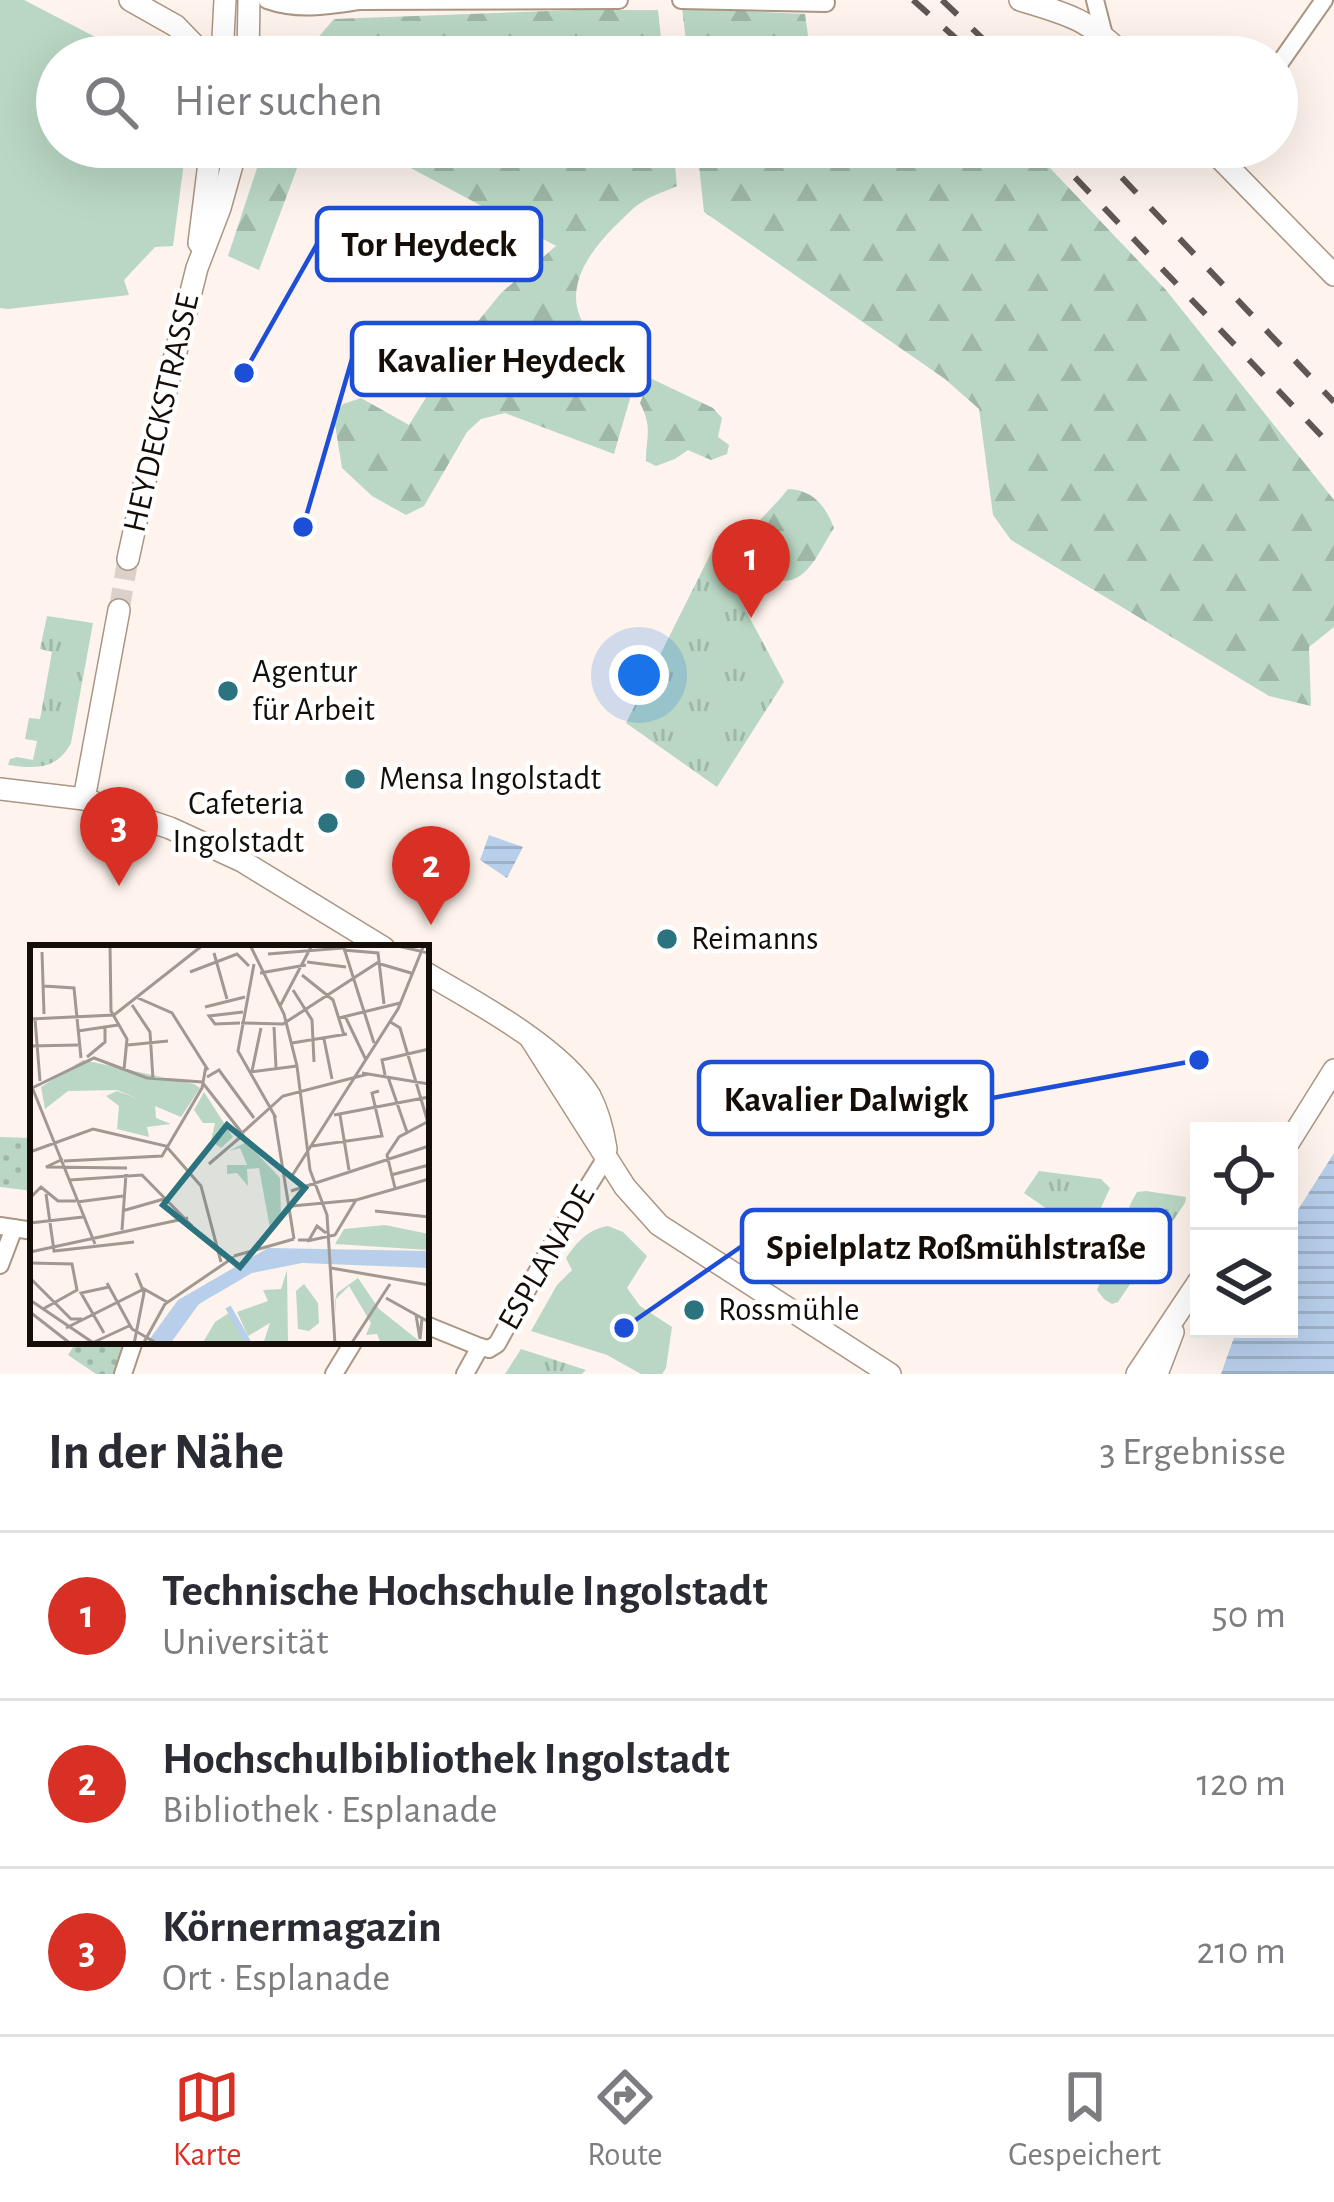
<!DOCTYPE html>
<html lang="de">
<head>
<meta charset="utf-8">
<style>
  body { margin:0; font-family:"Alegreya Sans",sans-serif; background:#f2f2f3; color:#2b2b33 }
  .controls { position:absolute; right:36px; bottom:36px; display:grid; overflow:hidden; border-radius:0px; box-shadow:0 12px 48px #0002 }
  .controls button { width:108px; height:108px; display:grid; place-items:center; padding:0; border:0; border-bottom:3px solid #e1e1e2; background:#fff; color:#2b2b33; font:60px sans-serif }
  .you { position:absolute; left:639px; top:675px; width:42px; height:42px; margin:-30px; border:9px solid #fff; border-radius:50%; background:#1a73e8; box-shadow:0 0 0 18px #1a73e833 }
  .badge { display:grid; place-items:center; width:78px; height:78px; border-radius:50%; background:#d93025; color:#fff; font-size:39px; font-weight:700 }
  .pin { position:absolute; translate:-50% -99px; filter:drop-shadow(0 3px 6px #0008) }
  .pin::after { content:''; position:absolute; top:63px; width:42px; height:36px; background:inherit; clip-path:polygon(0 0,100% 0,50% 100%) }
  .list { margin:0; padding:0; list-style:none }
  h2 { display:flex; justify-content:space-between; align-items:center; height:156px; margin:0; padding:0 48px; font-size:51px }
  h2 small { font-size:39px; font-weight:400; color:#7c7c81 }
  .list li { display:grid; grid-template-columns:78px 1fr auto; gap:36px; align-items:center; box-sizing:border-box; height:168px; padding:0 48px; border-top:3px solid #e1e1e2 }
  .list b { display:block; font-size:45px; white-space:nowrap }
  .list p { margin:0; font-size:39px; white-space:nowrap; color:#7c7c81 }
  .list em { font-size:39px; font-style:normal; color:#7c7c81 }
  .icon { flex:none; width:66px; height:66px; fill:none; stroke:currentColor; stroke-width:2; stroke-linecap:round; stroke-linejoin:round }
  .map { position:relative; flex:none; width:1334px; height:1374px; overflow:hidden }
  .search { position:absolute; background:#fff; box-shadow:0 12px 48px #0002; left:36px; right:36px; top:36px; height:132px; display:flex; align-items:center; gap:30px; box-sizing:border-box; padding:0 42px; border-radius:66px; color:#7c7c81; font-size:45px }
  .sheet { height:660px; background:#fff }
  nav { display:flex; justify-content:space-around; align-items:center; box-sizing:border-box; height:168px; border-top:3px solid #e1e1e2; background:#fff; font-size:33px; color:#7c7c81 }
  nav a { display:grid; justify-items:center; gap:6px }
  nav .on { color:#d93025 }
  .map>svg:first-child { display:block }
  .grass { fill:url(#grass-tufts) }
  .forest { fill:url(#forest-firs) }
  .park { fill:#b9d7c3 }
  .garden { fill:url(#garden-dots) }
  .water { fill:url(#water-rules) }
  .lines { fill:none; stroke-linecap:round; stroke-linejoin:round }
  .tertiary-tunnel { stroke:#dbd1ca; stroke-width:21; stroke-dasharray:21 10; stroke-linecap:butt }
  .minor-casing { stroke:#ab9583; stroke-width:20 }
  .tertiary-casing { stroke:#ab9583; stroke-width:24 }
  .minor { stroke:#fff; stroke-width:16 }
  .tertiary { stroke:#fff; stroke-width:21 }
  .rail { stroke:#605751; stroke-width:6; stroke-dasharray:21 21; stroke-linecap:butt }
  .poi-dot { fill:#2b737e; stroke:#fff; stroke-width:4.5 }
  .labels { text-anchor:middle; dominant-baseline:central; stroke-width:9; stroke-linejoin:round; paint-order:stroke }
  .street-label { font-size:33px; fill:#150d07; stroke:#fff }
  .poi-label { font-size:33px; fill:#150d07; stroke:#fff; text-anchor:start }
  .inset-river { fill:none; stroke:#b8cfeb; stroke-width:6 }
  .inset-road { fill:none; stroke:#a19891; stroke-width:3 }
  .view { fill:#2b737e; fill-opacity:0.15; stroke:#2b737e; stroke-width:6 }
  .inset-edge { fill:none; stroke:#150d07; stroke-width:6 }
  .leader { fill:none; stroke:#1d4ed8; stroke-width:4.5 }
  .callout-dot { fill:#1d4ed8; stroke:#fff; stroke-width:4.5 }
  .callout { fill:#fff; stroke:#1d4ed8; stroke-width:4.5 }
  .callout-label { font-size:36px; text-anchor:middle; font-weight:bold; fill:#150d07 }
</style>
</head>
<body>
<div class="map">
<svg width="1334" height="1374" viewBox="0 0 1334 1374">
  <defs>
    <pattern id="grass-tufts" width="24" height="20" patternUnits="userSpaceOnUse" patternTransform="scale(3)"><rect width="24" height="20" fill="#b9d7c3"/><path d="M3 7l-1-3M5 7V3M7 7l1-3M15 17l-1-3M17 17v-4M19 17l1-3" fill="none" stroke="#9eb7a6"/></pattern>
    <pattern id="forest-firs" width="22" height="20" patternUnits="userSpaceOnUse" patternTransform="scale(3)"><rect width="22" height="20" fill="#b9d7c3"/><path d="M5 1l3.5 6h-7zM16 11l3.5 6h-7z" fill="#9eb7a6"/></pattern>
    <pattern id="garden-dots" width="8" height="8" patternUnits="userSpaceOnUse" patternTransform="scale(3)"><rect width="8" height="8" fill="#b9d7c3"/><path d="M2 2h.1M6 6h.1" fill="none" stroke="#9eb7a6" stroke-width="1.8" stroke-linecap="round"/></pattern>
    <pattern id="water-rules" width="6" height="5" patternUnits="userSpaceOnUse" patternTransform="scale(3)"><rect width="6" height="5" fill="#b8cfeb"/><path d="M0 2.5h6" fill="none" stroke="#9db1c8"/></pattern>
  </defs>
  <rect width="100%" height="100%" fill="#fef4ed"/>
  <g class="grass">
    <polygon points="713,549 784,682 717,787 626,723"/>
    <path d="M 47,616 L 93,623 L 71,743 C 57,770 35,769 8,765 L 10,759 L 17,757 L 33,760 L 37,741 L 25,739 L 29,718 L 40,719 L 52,652 L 40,649 Z"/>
    <polygon points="1039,1171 1101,1179 1110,1188 1083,1247 1073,1243 1079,1231 1024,1193"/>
    <polygon points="1146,1191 1186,1197 1185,1203 1118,1302 1112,1304 1104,1299 1097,1290 1131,1203 1137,1192"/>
    <polygon points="521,1349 586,1370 582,1374 505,1374"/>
  </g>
  <g class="forest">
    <polygon points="682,8 805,14 811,57 688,57"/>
    <polygon points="576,10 658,10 663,57 301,57 334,19"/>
    <polygon points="264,147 305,147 259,270 228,256"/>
    <path d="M 364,147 L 673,147 L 677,186 C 666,191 653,195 642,202 C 632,208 623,219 614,227 C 557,284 563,334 640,364 L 614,454 L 505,413 L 481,419 L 467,432 L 424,506 L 406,515 L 372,496 L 342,468 L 334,418 L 343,404 L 361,398 L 409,425 L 458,346 L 501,293 L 556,246 L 396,160 Z"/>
    <polygon points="697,147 1030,147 1166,290 1334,500 1334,627 1309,647 1311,706 1269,696 1011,540 993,515 979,409 945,379 704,212"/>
    <path d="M 650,378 L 713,408 L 722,418 L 718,437 L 729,445 L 727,454 L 711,460 L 688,450 L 675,459 L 656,466 L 646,461 C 646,437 653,428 640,403 Z"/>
    <path d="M 788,489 C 813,490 825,505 834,528 C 815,557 803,598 761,573 L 747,577 L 737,570 C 732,540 771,512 788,489 Z"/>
  </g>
  <g class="park">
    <polygon points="0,0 24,0 134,57 57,57 57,147 186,147 173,246 155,247 124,280 129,295 8,309 0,308"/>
    <path d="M 608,1226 L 623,1232 L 647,1256 L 627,1288 L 640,1306 L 672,1327 L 666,1368 L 662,1374 L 641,1374 L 607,1355 L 531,1331 L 557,1285 L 572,1270 L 566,1258 C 578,1241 587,1230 608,1226 Z"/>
  </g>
  <g class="garden">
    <polygon points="0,1137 33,1138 33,1191 0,1187"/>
    <polygon points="77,1341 125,1341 114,1374 96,1374 68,1355"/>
  </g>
  <g class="water">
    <polygon points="489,835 523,847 507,878 480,860"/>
    <polygon points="1334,1153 1334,1374 1221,1374 1237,1329 1289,1329 1289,1224"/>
  </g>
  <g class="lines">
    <polyline class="tertiary-tunnel" points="119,610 128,559"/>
    <defs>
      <g id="minor">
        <path d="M 267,0 C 298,11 327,6 359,1 L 619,0"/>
        <polyline points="681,0 826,3"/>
        <polyline points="1095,0 1104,35"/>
        <polyline points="1277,67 1324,0"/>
        <polyline points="0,1226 33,1231"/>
        <polyline points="0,1265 14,1228"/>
        <polyline points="426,1325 480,1347"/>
        <polyline points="480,1347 489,1349 497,1344 556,1238 607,1156"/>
        <polyline points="123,1374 134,1341"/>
        <polyline points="334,1374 354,1341"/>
        <polyline points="465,1374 480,1347"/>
      </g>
      <g id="tertiary">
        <polyline points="130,0 176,26 206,57"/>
        <path d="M 1020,0 C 1071,15 1087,19 1126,57"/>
        <polyline points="222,57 225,0"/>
        <polyline points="248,57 249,0"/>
        <polyline points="1209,147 1334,275"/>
        <polyline points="199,243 211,147"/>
        <polyline points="128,559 155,435 197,268 220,208 237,147"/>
        <polyline points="0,789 84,799 170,828 242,861 384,948"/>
        <polyline points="84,799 119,610"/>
        <path d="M 426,973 C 474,1001 562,1048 590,1096 C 599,1113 603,1130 606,1149"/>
        <polyline points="531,1039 625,1187 659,1225 890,1374"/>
        <polyline points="1289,1142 1334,1070"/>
        <polyline points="1137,1374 1199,1281"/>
        <polyline points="1157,1374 1173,1332"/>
      </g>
    </defs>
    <use href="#minor" class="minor-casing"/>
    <use href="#tertiary" class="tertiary-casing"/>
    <use href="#minor" class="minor"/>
    <use href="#tertiary" class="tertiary"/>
    <g class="rail">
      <polyline points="913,0 977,57"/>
      <polyline points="942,0 1002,57"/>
      <polyline points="1046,147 1334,449"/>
      <polyline points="1093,147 1334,402"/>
    </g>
  </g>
  <g class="poi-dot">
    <circle cx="228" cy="691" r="12"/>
    <circle cx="355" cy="779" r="12"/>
    <circle cx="328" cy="823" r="12"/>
    <circle cx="667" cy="939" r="12"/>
    <circle cx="694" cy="1310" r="12"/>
  </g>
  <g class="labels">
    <g class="street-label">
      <text transform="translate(162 413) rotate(-77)">HEYDECKSTRASSE</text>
      <text transform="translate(547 1258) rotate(-60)">ESPLANADE</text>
    </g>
    <g class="poi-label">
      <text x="252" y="672">Agentur<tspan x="252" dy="38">für Arbeit</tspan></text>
      <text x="379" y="779">Mensa Ingolstadt</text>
      <text x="304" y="804" text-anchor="end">Cafeteria<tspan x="304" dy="38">Ingolstadt</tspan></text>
      <text x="691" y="939">Reimanns</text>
      <text x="718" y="1310">Rossmühle</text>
    </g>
  </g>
  <g transform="translate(30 945)">
    <rect width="399" height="399" fill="#fef4ed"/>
    <path d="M 87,146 L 125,160 L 126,173 L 141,179 L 117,182 L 119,192 L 87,184 L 89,161 L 76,151 Z" fill="#b9d7c3"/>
    <path d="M 53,115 L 164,139 L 170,143 L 151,172 L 87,145 L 38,146 L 15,164 L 11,142 ZM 216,197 L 250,233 L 251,273 L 240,283 L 229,223 L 217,224 L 218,241 L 207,228 L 197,229 L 197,220 L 217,220 L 210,203 L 199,206 ZM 355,280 L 399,289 L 399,305 L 305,299 L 314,284 ZM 257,325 L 258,399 L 233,399 L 240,378 L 218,391 L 207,367 L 238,356 L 233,345 L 251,344 ZM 328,333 L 349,364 L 393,399 L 351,399 L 347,389 L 336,390 L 341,378 L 319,341 L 306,354 L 305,370 L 305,356 L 307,348 Z" fill="#b9d7c3"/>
    <path d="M 174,147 L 203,192 L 191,203 L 181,196 L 185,178 L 173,178 L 164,165 ZM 274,339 L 288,358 L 289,378 L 279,386 L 268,384 L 266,346 ZM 202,366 L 219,396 L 172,399 L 185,377 Z" fill="#b9d7c3"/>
    <path d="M 238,303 L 399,306 L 399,323 L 272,318 L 222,328 L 169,359 L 140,399 L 116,399 L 148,355 Z" fill="#b8cfeb"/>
    <path class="inset-river" d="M 198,362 L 218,397"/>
    <path class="inset-road" d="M 80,0 L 81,66 L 97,94 L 94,125M 220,0 L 254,69 L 267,121 L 280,225 L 297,270 L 305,399M 313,0 L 344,98M 363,0 L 399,8M 313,5 L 348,8 L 354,59M 12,7 L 14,69M 184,8 L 197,54M 238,9 L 313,3M 277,17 L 316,22M 224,19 L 208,106 L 246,173M 160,27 L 207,9 L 219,21M 230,28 L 276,20M 272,30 L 303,55 L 314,90M 14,41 L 44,43 L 51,113M 263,45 L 282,75 L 284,117M 108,53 L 142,68 L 178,125M 102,60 L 120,87 L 123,134M 250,61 L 281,2M 175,62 L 215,52M 315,71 L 336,115M 309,73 L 370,58M 0,74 L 84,70 L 173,0M 5,74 L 10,136M 359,76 L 370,83 L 399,181M 210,78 L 185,79 L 179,71 L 213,67M 211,78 L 253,79 L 347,18 L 381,28M 244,82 L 246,123M 48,86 L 88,80M 294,94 L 302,134M 262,98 L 317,89M 98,100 L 138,96M 0,101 L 48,100M 57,112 L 75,97 L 75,83M 222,126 L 231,83M 220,127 L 267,121M 332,128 L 399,139M 355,130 L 352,115 L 399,104M 177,132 L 189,125 L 224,173M 358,132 L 377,187M 2,142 L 65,299M 0,144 L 64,113 L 117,133 L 172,137 L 212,188 L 253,151 L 338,129M 244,169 L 264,294M 304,170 L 399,152M 310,170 L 319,225M 211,189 L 245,219M 282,201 L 352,191 L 342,148 L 349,146M 0,207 L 63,184 L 136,201 L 171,241 L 191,317M 33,214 L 16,222 L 97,223M 34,216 L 132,211 L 172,143 L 176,121M 179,219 L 214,189M 361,230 L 399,220M 260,234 L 368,64 L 394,0M 40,235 L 112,230 L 162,281M 365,243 L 357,210 L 369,192 L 399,176M 261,246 L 399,201M 16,249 L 24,306 L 104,297M 0,253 L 11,242 L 28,256 L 46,256M 47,257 L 93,251M 262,261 L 326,255M 92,266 L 141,252M 345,266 L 399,272M 0,278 L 53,272M 92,285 L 96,229M 268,295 L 279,295 L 287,281 L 296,288M 277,296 L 305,290 L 326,255 L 399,234M 0,307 L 158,273M 204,311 L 264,294M 0,318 L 42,319 L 47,345 L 13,364M 301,323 L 399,340M 0,333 L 41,374 L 52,374M 77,338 L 102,384 L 128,399M 356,353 L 399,377M 0,355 L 65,399M 0,367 L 41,399M 386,370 L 390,394 L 392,373M 36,383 L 114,344 L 137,357M 74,388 L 51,348 L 79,342M 60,399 L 101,380M 104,399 L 114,348 L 106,328M 113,399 L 135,359 L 204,312M 321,399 L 360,339"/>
    <path class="view" d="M 197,180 L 275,243 L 210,322 L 133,260 Z"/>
    <rect width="399" height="399" class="inset-edge"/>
  </g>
  <path class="leader" d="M244 373L317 244M303 527L352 359M1199 1060L992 1098M624 1328L742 1246"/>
  <g class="callout-dot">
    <circle cx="244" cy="373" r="12"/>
    <circle cx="303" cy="527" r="12"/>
    <circle cx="1199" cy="1060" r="12"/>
    <circle cx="624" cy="1328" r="12"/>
  </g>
  <g class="callout">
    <rect x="317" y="208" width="224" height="72" rx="12"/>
    <rect x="352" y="323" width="297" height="72" rx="12"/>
    <rect x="699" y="1062" width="293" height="72" rx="12"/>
    <rect x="742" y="1210" width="428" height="72" rx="12"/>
  </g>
  <g class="callout-label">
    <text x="429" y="256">Tor Heydeck</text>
    <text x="501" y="372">Kavalier Heydeck</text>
    <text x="846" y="1111">Kavalier Dalwigk</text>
    <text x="956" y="1259">Spielplatz Roßmühlstraße</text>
  </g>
</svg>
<div class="controls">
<button><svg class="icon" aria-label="locate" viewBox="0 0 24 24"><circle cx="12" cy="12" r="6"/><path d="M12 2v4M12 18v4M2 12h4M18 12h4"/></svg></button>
<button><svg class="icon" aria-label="layers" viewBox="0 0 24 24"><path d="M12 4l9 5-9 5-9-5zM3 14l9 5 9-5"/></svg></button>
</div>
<div class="you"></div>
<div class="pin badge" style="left:751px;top:618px">1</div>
<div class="pin badge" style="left:431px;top:925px">2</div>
<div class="pin badge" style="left:119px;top:886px">3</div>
<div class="search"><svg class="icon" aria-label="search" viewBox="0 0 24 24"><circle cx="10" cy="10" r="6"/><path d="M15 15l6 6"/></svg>Hier suchen</div>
</div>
<section class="sheet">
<h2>In der Nähe<small>3 Ergebnisse</small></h2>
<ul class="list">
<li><span class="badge">1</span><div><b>Technische Hochschule Ingolstadt</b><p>Universität</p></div><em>50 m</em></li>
<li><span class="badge">2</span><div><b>Hochschulbibliothek Ingolstadt</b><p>Bibliothek · Esplanade</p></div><em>120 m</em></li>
<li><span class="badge">3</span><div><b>Körnermagazin</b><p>Ort · Esplanade</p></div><em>210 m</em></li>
</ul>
</section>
<nav>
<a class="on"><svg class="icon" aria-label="map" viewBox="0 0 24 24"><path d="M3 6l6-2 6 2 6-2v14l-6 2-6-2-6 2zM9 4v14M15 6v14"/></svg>Karte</a>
<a><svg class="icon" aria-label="directions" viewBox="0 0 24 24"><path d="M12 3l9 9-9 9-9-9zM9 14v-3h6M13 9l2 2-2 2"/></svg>Route</a>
<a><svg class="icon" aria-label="saved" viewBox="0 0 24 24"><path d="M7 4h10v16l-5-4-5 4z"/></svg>Gespeichert</a>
</nav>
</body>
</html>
